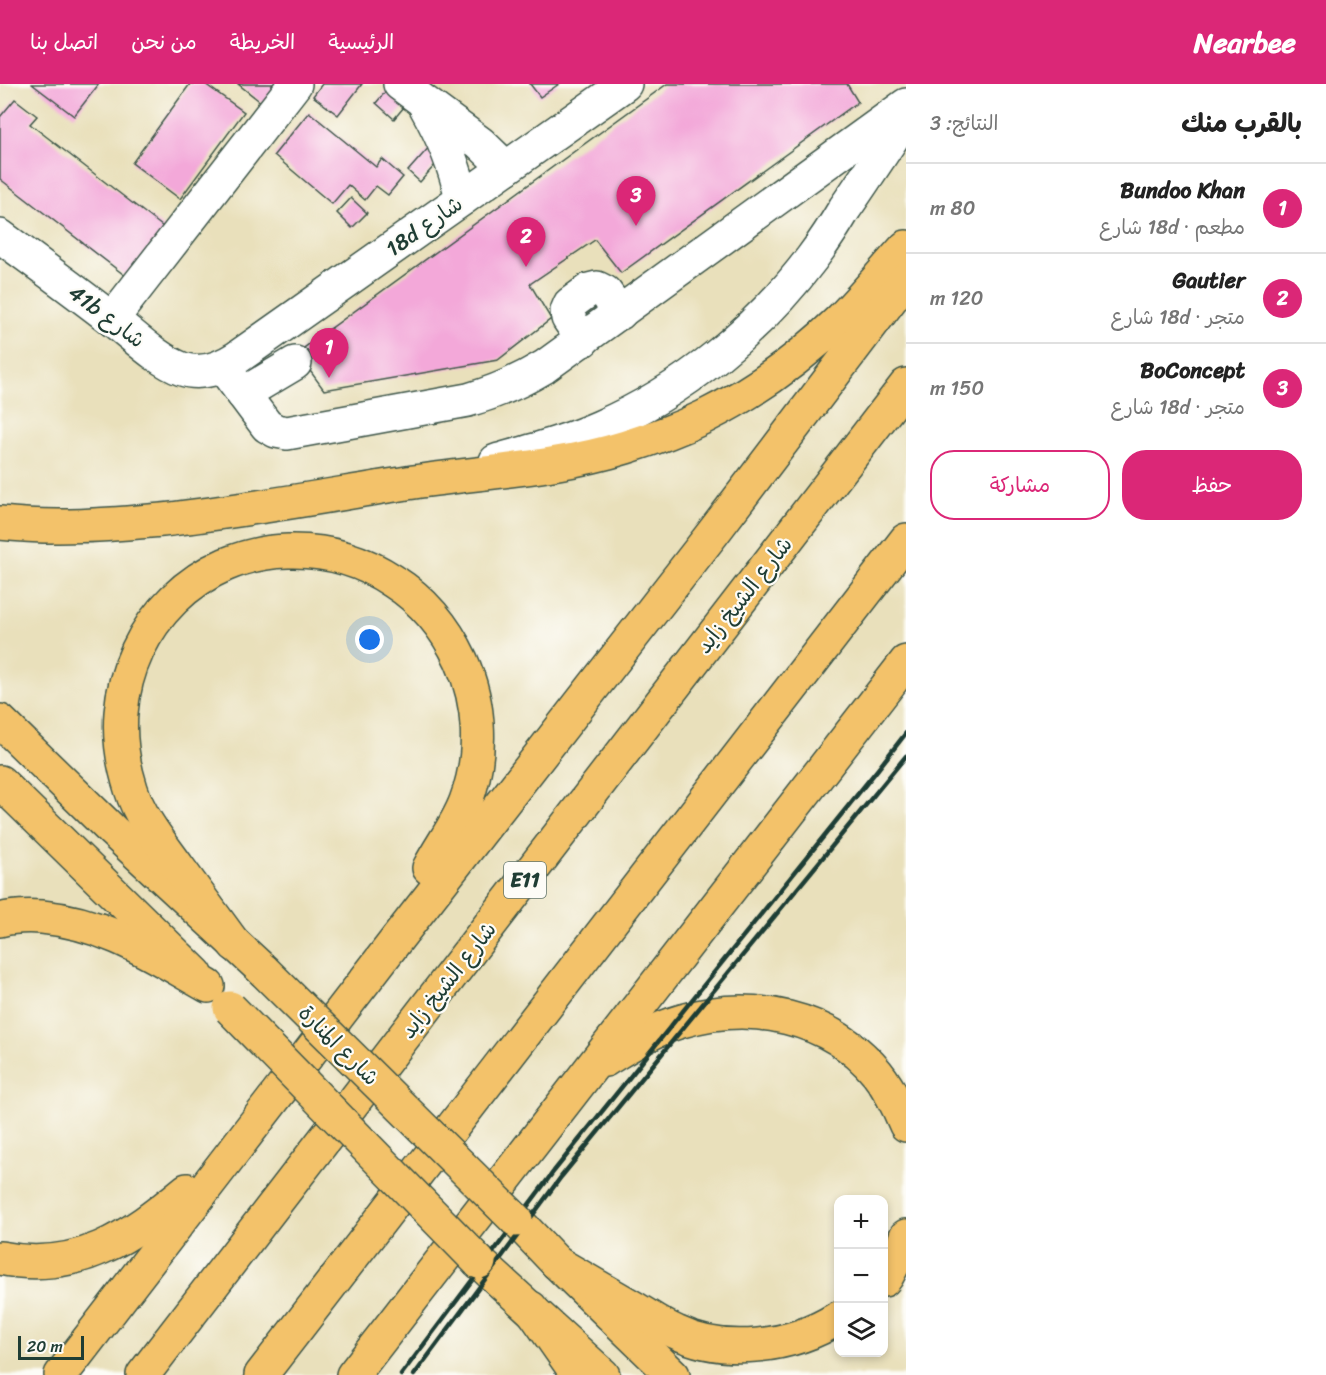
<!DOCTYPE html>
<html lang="ar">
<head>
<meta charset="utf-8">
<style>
  body { margin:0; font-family:Sriracha,"Playpen Sans Arabic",sans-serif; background:#f6f6f6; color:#222; direction:rtl }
  .controls { position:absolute; right:18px; bottom:18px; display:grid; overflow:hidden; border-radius:12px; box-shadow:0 3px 9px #0003 }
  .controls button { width:54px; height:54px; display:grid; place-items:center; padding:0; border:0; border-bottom:2px solid #e0e0e0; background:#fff; color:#222; font:30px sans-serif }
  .scale { position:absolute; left:18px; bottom:15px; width:66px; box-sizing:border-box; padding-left:6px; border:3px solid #1f3d34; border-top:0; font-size:16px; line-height:21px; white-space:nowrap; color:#1f3d34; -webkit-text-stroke:4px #fdfcf7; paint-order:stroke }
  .you { position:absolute; left:370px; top:556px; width:21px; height:21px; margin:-15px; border:4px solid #fff; border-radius:50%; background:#1a73e8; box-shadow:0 0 0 9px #1a73e833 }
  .badge { display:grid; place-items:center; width:39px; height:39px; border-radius:50%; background:#db2777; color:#fff; font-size:20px; font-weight:700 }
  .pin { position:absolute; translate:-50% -50px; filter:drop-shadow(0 2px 3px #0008) }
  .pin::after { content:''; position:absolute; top:32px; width:21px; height:18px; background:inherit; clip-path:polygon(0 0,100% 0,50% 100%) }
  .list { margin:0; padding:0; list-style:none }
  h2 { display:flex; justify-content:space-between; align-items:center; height:78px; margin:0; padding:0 24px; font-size:26px }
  h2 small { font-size:20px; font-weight:400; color:#767676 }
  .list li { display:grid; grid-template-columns:39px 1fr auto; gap:18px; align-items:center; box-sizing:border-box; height:90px; padding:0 24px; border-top:2px solid #e0e0e0 }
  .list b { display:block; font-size:22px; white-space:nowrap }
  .list p { margin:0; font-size:20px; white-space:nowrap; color:#767676 }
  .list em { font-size:20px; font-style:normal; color:#767676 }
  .actions { display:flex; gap:12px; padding:18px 24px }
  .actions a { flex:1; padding:14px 0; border:2px solid #db2777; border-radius:24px; text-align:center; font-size:21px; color:#db2777 }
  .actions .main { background:#db2777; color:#fff }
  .icon { flex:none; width:33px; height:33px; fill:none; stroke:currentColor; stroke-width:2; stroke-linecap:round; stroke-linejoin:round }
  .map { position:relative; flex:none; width:906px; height:1291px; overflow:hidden; direction:ltr }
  header { display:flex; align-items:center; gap:36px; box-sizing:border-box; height:84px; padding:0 30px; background:#db2777; color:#fff }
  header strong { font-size:28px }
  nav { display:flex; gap:33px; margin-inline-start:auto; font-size:21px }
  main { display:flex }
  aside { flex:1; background:#fff }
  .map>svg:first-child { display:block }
  .building { fill:#f3a8d9 }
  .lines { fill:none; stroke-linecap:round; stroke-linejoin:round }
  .minor-casing { stroke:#3d5548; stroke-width:36 }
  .major-casing { stroke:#3d5548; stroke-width:36 }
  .highway-casing { stroke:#3d5548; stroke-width:36 }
  .minor { stroke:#fff; stroke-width:33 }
  .major { stroke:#f3c26a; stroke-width:33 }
  .highway { stroke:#f3c26a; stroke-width:33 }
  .rail { stroke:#1f3d34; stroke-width:4.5 }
  .major-bridge-casing { stroke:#3d5548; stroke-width:36; stroke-linecap:butt }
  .major-bridge { stroke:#f3c26a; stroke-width:33 }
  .labels { text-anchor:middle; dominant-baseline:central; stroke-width:4.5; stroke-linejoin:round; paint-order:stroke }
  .shield { fill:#fdfcf7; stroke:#62766e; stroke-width:1.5 }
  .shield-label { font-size:21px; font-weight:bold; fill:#1f3d34 }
  .street-label { font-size:22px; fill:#1f3d34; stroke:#fdfcf7 }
</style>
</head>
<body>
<header>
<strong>Nearbee</strong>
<nav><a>الرئيسية</a><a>الخريطة</a><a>من نحن</a><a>اتصل بنا</a></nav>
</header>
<main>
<aside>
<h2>بالقرب منك<small>النتائج: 3</small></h2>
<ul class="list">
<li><span class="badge">1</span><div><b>Bundoo Khan</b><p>مطعم · 18d شارع</p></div><em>80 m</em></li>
<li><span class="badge">2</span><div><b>Gautier</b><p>متجر · 18d شارع</p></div><em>120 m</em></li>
<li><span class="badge">3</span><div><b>BoConcept</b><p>متجر · 18d شارع</p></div><em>150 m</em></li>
</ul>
<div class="actions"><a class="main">حفظ</a><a>مشاركة</a></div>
</aside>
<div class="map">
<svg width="906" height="1291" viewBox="0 0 906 1291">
  <rect width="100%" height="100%" fill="#fdfcf7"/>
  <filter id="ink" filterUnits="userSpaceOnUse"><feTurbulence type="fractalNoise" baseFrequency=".0167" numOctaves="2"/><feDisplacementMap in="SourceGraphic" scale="12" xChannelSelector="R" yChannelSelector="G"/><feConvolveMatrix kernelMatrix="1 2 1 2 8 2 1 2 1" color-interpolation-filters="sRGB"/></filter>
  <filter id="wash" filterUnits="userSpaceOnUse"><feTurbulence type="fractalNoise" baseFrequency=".008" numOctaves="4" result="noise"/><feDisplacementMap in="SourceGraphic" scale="24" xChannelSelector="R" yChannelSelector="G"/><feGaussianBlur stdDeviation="1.35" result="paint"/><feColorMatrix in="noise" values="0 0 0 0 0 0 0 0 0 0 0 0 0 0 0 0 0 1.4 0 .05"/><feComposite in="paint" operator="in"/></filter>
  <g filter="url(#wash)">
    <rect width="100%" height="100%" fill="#e9e0bb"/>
    <g id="blocks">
      <g class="building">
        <polygon points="32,0 99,0 74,32"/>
        <polygon points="190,0 205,0 244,28 180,115 132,79"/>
        <polygon points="238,0 285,0 267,23"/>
        <polygon points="322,0 362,0 338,31 313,12"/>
        <polygon points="530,0 559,0 540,13"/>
        <polygon points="667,0 847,0 858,18 621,189 595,156 530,200 551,235 498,276 324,306 297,269"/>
        <polygon points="386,7 404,23 394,35 376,19"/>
        <polygon points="15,15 37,32 30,40 171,149 132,197 0,95 0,33"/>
        <polygon points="309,28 376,83 382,75 403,93 388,111 376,102 365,116 348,101 332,120 274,71"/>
        <polygon points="431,61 443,72 420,98 408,87"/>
        <polygon points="351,114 367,129 352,144 337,129"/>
      </g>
    </g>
  </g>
  <g filter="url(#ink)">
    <use href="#blocks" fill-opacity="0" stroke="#3d5548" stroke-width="1.5"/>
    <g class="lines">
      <defs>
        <g id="minor">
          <polyline points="400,0 480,59 506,84"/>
          <path d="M 426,23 C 443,53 455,82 462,115"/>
          <path d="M 0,152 C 38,180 77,208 114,237 C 135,253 158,276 182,285 C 202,292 221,284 238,273 L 625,0"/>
          <polyline points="112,235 295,0"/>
          <polyline points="583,256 568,234 567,227 570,220 589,206 597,204 605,208 620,229"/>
          <path d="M 223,283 L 267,342 L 276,347 L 287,349 L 468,316 C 496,308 519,298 544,283 L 906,21"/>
          <polyline points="243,310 295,279"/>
          <path d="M 496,377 C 531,367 566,358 600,343 C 683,307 758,246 812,174 C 824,158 835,141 845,124 C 866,94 886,63 906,33"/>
        </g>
        <g id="major">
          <polyline points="0,637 113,747 264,887"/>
          <polyline points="0,698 196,890"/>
          <polyline points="516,1136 557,1179 673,1291"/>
          <polyline points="479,1178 603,1291"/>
        </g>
        <g id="highway">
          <path d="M 0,439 C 55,445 108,441 162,436 C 244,427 325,412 407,399 C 478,388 556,385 626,363 C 652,355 679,345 704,333 C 754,308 800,275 840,236 C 863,213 884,187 906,163"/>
          <path d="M 0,836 C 14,832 28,832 42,833 C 106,839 153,871 208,902"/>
          <path d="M 235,861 C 216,835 197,809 178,783 C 160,758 140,734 131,705 C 123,680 119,654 121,629 C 128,540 199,469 288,467 C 326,466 362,476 393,497 C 423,516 446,544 461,576 C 481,620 483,672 466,717 C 457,741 441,761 429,784"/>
          <path d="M 605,976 C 630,961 654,945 682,937 C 751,916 830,932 877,989 C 890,1005 898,1022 906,1041"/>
          <path d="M 0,1174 C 78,1190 130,1153 187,1106"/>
          <path d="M 557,1179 C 583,1194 610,1210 636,1225 C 649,1233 662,1242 676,1248 C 725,1272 793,1263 838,1234"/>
          <polyline points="884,1196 887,1192 902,1164 906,1152"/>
          <polyline points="531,1224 578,1291"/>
          <polyline points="61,1291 397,855 713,449 906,195"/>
          <polyline points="143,1291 906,301"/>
          <polyline points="261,1291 906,456"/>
          <polyline points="353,1291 906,578"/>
        </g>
      </defs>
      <use href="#minor" class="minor-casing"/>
      <use href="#major" class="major-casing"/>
      <use href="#highway" class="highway-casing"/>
      <use href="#minor" class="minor"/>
      <use href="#major" class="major"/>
      <use href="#highway" class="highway"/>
      <g class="rail">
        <polyline points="401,1291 554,1087 878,685 906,649"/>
        <polyline points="414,1291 561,1093 906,672"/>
      </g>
      <defs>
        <g id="major-bridge">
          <polyline points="264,887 516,1136"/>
          <polyline points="230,924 479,1178"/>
        </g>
      </defs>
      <use href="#major-bridge" class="major-bridge-casing"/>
      <use href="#major-bridge" class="major-bridge"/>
    </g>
  </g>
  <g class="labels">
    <rect class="shield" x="504" y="778" width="42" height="36" rx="4.5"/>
    <g class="shield-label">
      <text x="525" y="796">E11</text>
    </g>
    <g class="street-label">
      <text transform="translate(424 142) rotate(-35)">18d شارع</text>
      <text transform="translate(107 232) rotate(37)">41b شارع</text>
      <text transform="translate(744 511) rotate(-52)">شارع الشيخ زايد</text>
      <text transform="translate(448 896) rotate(-52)">شارع الشيخ زايد</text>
      <text transform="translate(339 961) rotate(45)">شارع المنارة</text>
    </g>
  </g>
</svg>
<div class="controls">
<button>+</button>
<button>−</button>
<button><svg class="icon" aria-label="layers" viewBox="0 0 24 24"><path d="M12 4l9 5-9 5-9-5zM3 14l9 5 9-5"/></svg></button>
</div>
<div class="scale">20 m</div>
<div class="you"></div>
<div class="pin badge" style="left:329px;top:294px">1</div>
<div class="pin badge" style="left:526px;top:183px">2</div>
<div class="pin badge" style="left:636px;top:142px">3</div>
</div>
</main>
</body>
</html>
